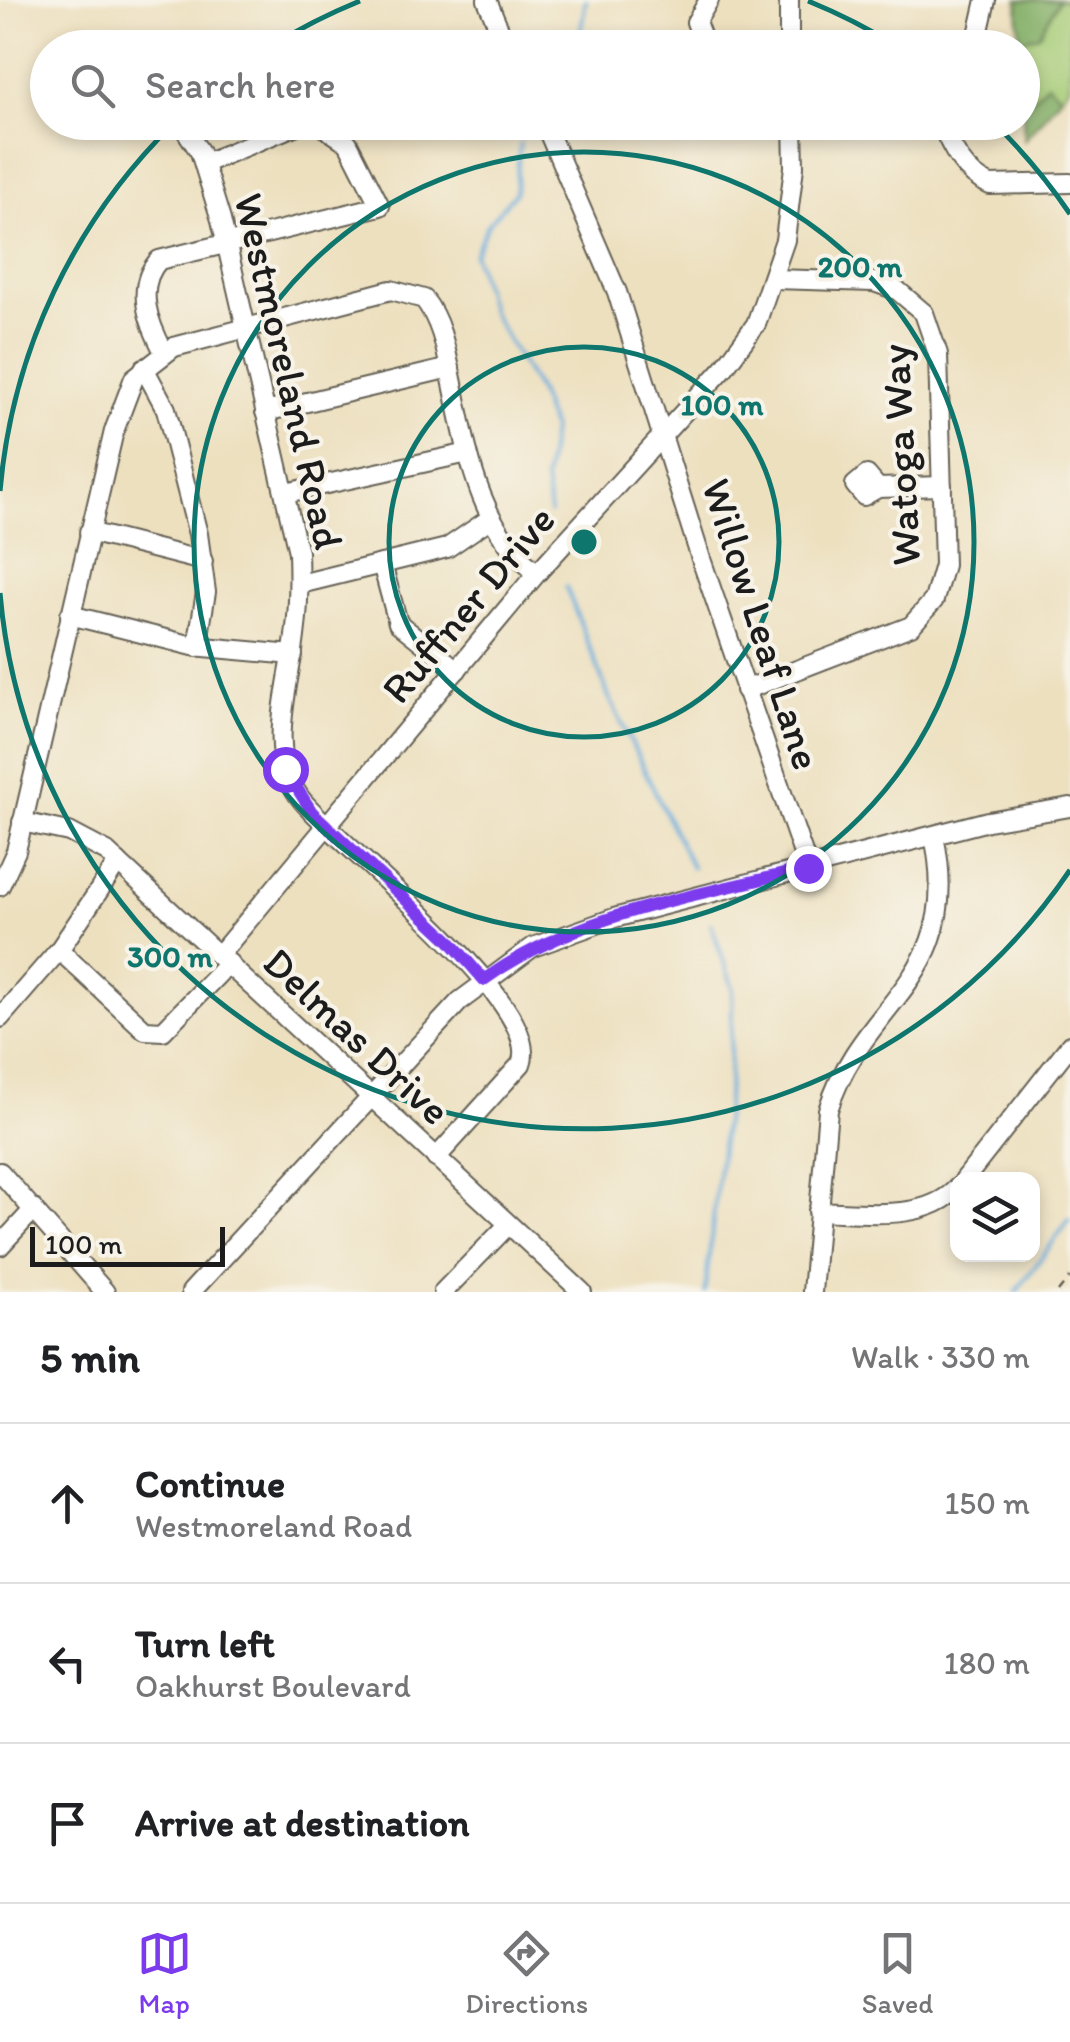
<!DOCTYPE html>
<html lang="en">
<head>
<meta charset="utf-8">
<style>
  body { margin:0; font-family:Itim,sans-serif; background:#f6f6f6; color:#202124 }
  .controls { position:absolute; right:30px; bottom:30px; display:grid; overflow:hidden; border-radius:20px; box-shadow:0 5px 15px #0003 }
  .controls button { width:90px; height:90px; display:grid; place-items:center; padding:0; border:0; border-bottom:2px solid #e0e0e0; background:#fff; color:#202124; font:50px sans-serif }
  .scale { position:absolute; left:30px; bottom:25px; width:195px; box-sizing:border-box; padding-left:10px; border:5px solid #1c1c1c; border-top:0; font-size:28px; line-height:35px; white-space:nowrap; color:#1c1c1c; -webkit-text-stroke:8px #f7f3e8; paint-order:stroke }
  .stop { position:absolute; width:30px; height:30px; margin:-22px; border:8px solid #7c3aed; border-radius:50%; background:#fff }
  .stop.end { background:#7c3aed; border-color:#fff; box-shadow:0 2px 10px #0008 }
  .list { margin:0; padding:0; list-style:none }
  h2 { display:flex; justify-content:space-between; align-items:center; height:130px; margin:0; padding:0 40px; font-size:42px }
  h2 small { font-size:32px; font-weight:400; color:#757577 }
  .list li { display:grid; grid-template-columns:65px 1fr auto; gap:30px; align-items:center; box-sizing:border-box; height:160px; padding:0 40px; border-top:2px solid #e0e0e0 }
  .list b { display:block; font-size:38px; white-space:nowrap }
  .list p { margin:0; font-size:32px; white-space:nowrap; color:#757577 }
  .list em { font-size:32px; font-style:normal; color:#757577 }
  .icon { flex:none; width:55px; height:55px; fill:none; stroke:currentColor; stroke-width:2; stroke-linecap:round; stroke-linejoin:round }
  .map { position:relative; flex:none; width:1070px; height:1292px; overflow:hidden }
  .search { position:absolute; background:#fff; box-shadow:0 5px 15px #0003; left:30px; right:30px; top:30px; height:110px; display:flex; align-items:center; gap:25px; box-sizing:border-box; padding:0 35px; border-radius:55px; color:#757577; font-size:38px }
  .sheet { height:610px; background:#fff }
  nav { display:flex; justify-content:space-around; align-items:center; box-sizing:border-box; height:140px; border-top:2px solid #e0e0e0; background:#fff; font-size:28px; color:#757577 }
  nav a { display:grid; justify-items:center; gap:5px }
  nav .on { color:#7c3aed }
  .map>svg:first-child { display:block }
  .green { fill:#a4cb75; stroke:#607448; stroke-width:2.5 }
  .forest { fill:#83af66; stroke:#506641; stroke-width:2.5 }
  .lines { fill:none; stroke-linecap:round; stroke-linejoin:round }
  .stream { stroke:#64aada; stroke-width:4 }
  .minor-casing { stroke:#656155; stroke-width:22 }
  .path { stroke:#656155; stroke-width:2.5; stroke-dasharray:8 8; stroke-linecap:butt }
  .minor { stroke:#fff; stroke-width:18 }
  .route { stroke:#7c3aed; stroke-width:12 }
  .ring { fill:none; stroke:#0f766e; stroke-width:5 }
  .labels { text-anchor:middle; dominant-baseline:central; stroke-width:8; stroke-linejoin:round; paint-order:stroke }
  .street-label { font-size:42px; fill:#1c1c1c; stroke:#f7f3e8 }
  .centre { fill:#0f766e; stroke:#f7f3e8; stroke-width:5 }
  .ring-label { font-size:30px; text-anchor:middle; font-weight:bold; fill:#0f766e; stroke:#f7f3e8; stroke-width:8; stroke-linejoin:round; paint-order:stroke }
</style>
</head>
<body>
<div class="map">
<svg width="1070" height="1292" viewBox="0 0 1070 1292">
  <rect width="100%" height="100%" fill="#f7f3e8"/>
  <filter id="ink" filterUnits="userSpaceOnUse"><feTurbulence type="fractalNoise" baseFrequency=".01" numOctaves="2"/><feDisplacementMap in="SourceGraphic" scale="20" xChannelSelector="R" yChannelSelector="G"/><feConvolveMatrix kernelMatrix="1 2 1 2 8 2 1 2 1" color-interpolation-filters="sRGB"/></filter>
  <filter id="wash" filterUnits="userSpaceOnUse"><feTurbulence type="fractalNoise" baseFrequency=".0048" numOctaves="4" result="noise"/><feDisplacementMap in="SourceGraphic" scale="40" xChannelSelector="R" yChannelSelector="G"/><feGaussianBlur stdDeviation="2.25" result="paint"/><feColorMatrix in="noise" values="0 0 0 0 0 0 0 0 0 0 0 0 0 0 0 0 0 1.4 0 .05"/><feComposite in="paint" operator="in"/></filter>
  <g filter="url(#wash)">
    <rect width="100%" height="100%" fill="#ede0bf"/>
    <polygon class="green" points="1018,0 1070,0 1070,85 1024,140"/>
    <g class="forest">
      <polygon points="1018,0 1059,0 1039,35 1020,40"/>
      <polygon points="1047,83 1061,96 1024,140 1023,110"/>
    </g>
    <g class="lines">
      <g class="stream">
        <polyline points="572,48 580,34 586,0"/>
        <polyline points="520,143 515,193 488,224 474,255 491,311 538,391 552,429 545,481 550,513"/>
        <polyline points="566,587 609,697 692,868"/>
        <polyline points="705,1292 729,1078 733,988 711,924"/>
        <polyline points="1016,1292 1070,1219"/>
      </g>
    </g>
  </g>
  <g filter="url(#ink)">
    <g class="lines">
      <defs>
        <g id="minor">
          <polyline points="487,0 507,48"/>
          <polyline points="789,0 789,48"/>
          <polyline points="706,48 696,22 709,0"/>
          <polyline points="975,48 986,0"/>
          <path d="M 180,122 L 200,152 L 221,220 L 298,552 C 299,580 299,607 295,636 C 289,689 265,753 301,799 C 339,847 546,1004 521,1064 L 436,1158"/>
          <polyline points="544,122 617,292 701,559 808,868"/>
          <path d="M 940,122 C 952,148 963,173 990,185 L 1070,183"/>
          <polyline points="205,163 304,122"/>
          <path d="M 164,352 C 149,324 134,287 159,260 L 380,206 L 348,143 L 316,122"/>
          <polyline points="144,368 166,409 198,534 206,592 197,647"/>
          <polyline points="265,412 450,368"/>
          <polyline points="878,488 864,496 855,485 867,475 878,488 942,486"/>
          <polyline points="286,493 468,453"/>
          <polyline points="89,532 203,561"/>
          <polyline points="382,564 398,623 457,670"/>
          <polyline points="300,584 447,548 491,518"/>
          <polyline points="70,615 193,646 293,655"/>
          <polyline points="745,690 911,626 934,600 944,565 938,354 924,313 897,290 874,282 774,279"/>
          <polyline points="22,822 69,832 107,852 582,1292"/>
          <path d="M 0,886 L 16,851 L 114,431 L 134,378 L 174,347 L 391,290 L 424,299 C 442,323 446,350 452,379 C 467,449 477,527 537,573"/>
          <polyline points="59,950 145,1030 163,1031 229,963"/>
          <polyline points="220,954 537,573 724,368 756,324 785,240 794,167 793,122"/>
          <polyline points="0,1018 59,950 118,862"/>
          <polyline points="0,1172 105,1292"/>
          <polyline points="964,1180 1070,1045"/>
          <path d="M 818,1211 C 860,1212 926,1223 958,1187"/>
          <polyline points="0,1246 34,1209"/>
          <polyline points="191,1292 460,1001 533,947 614,918 988,821 1070,807"/>
          <polyline points="443,1292 508,1225"/>
          <path d="M 812,1292 L 828,1110 C 863,998 965,981 934,836"/>
        </g>
      </defs>
      <use href="#minor" class="minor-casing"/>
      <polyline class="path" points="1058,1292 1070,1277"/>
      <use href="#minor" class="minor"/>
    </g>
  </g>
  <g class="lines" filter="url(#ink)">
    <path class="route" d="M 285,769 L 312,812 L 449,940 L 484,980 C 577,912 699,896 808,868"/>
  </g>
  <g class="ring">
    <circle cx="584" cy="542" r="195"/>
    <circle cx="584" cy="542" r="390"/>
    <path d="M1070 870A586 586 0 0 1 0 593M0 491A586 586 0 0 1 173 124M273 45A586 586 0 0 1 360 1M808 1A586 586 0 0 1 895 45M995 124A586 586 0 0 1 1070 214"/>
  </g>
  <g class="labels">
    <g class="street-label">
      <text transform="translate(289 371) rotate(77)">Westmoreland Road</text>
      <text transform="translate(900 455) rotate(-93)">Watoga Way</text>
      <text transform="translate(468 604) rotate(-50)">Ruffner Drive</text>
      <text transform="translate(762 624) rotate(72)">Willow Leaf Lane</text>
      <text transform="translate(357 1036) rotate(43)">Delmas Drive</text>
    </g>
  </g>
  <circle cx="584" cy="542" r="15" class="centre"/>
  <g class="ring-label">
    <text x="860" y="277">200 m</text>
    <text x="722" y="415">100 m</text>
    <text x="170" y="967">300 m</text>
  </g>
</svg>
<div class="controls">
<button><svg class="icon" aria-label="layers" viewBox="0 0 24 24"><path d="M12 4l9 5-9 5-9-5zM3 14l9 5 9-5"/></svg></button>
</div>
<div class="scale">100 m</div>
<div class="stop" style="left:285px;top:769px"></div>
<div class="stop end" style="left:808px;top:868px"></div>
<div class="search"><svg class="icon" aria-label="search" viewBox="0 0 24 24"><circle cx="10" cy="10" r="6"/><path d="M15 15l6 6"/></svg>Search here</div>
</div>
<section class="sheet">
<h2>5 min<small>Walk · 330 m</small></h2>
<ul class="list">
<li><svg class="icon" aria-label="ahead" viewBox="0 0 24 24"><path d="M12 20V5M6 11l6-6 6 6"/></svg><div><b>Continue</b><p>Westmoreland Road</p></div><em>150 m</em></li>
<li><svg class="icon" aria-label="left" viewBox="0 0 24 24"><path d="M17 20v-9H6M10 6l-5 5 5 5"/></svg><div><b>Turn left</b><p>Oakhurst Boulevard</p></div><em>180 m</em></li>
<li><svg class="icon" aria-label="arrive" viewBox="0 0 24 24"><path d="M6 21V4h12l-3 4 3 4H6"/></svg><div><b>Arrive at destination</b></div></li>
</ul>
</section>
<nav>
<a class="on"><svg class="icon" aria-label="map" viewBox="0 0 24 24"><path d="M3 6l6-2 6 2 6-2v14l-6 2-6-2-6 2zM9 4v14M15 6v14"/></svg>Map</a>
<a><svg class="icon" aria-label="directions" viewBox="0 0 24 24"><path d="M12 3l9 9-9 9-9-9zM9 14v-3h6M13 9l2 2-2 2"/></svg>Directions</a>
<a><svg class="icon" aria-label="saved" viewBox="0 0 24 24"><path d="M7 4h10v16l-5-4-5 4z"/></svg>Saved</a>
</nav>
</body>
</html>
